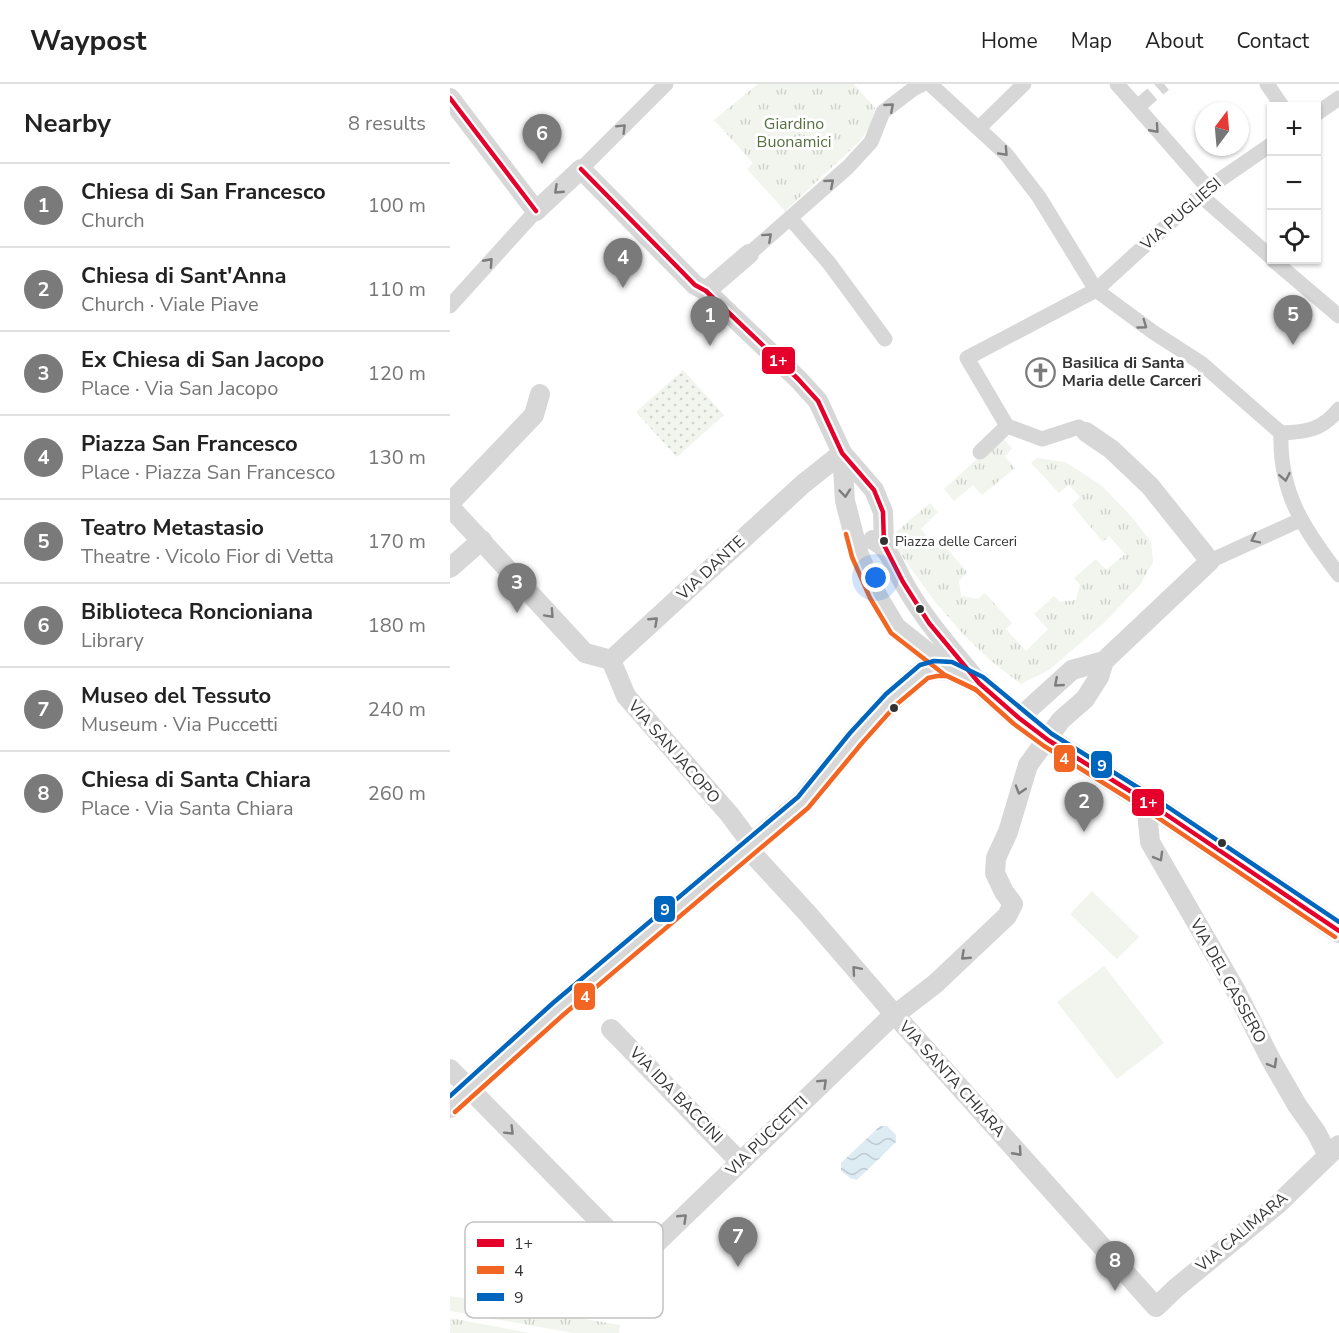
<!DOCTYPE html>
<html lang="en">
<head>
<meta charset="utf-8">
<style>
  body { margin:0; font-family:"Nunito Sans",sans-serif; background:#f6f6f6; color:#222 }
  .controls { position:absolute; right:18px; top:18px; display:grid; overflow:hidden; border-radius:0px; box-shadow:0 2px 4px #0004 }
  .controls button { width:54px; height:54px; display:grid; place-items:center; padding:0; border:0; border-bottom:2px solid #e0e0e0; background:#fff; color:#222; font:30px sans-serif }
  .compass { position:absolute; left:745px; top:18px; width:54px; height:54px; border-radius:50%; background:#fff; box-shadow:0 2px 4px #0004; rotate:16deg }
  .you { position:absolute; left:426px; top:494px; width:21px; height:21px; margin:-15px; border:4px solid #fff; border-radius:50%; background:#1a73e8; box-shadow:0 0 0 9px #1a73e833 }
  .badge { display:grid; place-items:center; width:39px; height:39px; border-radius:50%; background:#7a7a7a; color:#fff; font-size:20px; font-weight:700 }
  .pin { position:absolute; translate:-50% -50px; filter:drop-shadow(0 2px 3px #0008) }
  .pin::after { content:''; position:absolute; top:32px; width:21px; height:18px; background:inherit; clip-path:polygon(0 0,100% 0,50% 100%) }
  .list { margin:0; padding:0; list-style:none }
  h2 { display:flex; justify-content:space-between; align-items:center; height:78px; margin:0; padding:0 24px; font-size:26px }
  h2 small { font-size:20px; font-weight:400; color:#767676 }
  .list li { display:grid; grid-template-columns:39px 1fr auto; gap:18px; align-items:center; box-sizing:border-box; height:84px; padding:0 24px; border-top:2px solid #e0e0e0 }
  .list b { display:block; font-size:22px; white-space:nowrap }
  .list p { margin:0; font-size:20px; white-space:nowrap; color:#767676 }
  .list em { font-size:20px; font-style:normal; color:#767676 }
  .icon { flex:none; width:33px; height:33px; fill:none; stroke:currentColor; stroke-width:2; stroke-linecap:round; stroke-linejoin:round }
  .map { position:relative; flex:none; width:889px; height:1249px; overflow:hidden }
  header { display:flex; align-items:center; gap:36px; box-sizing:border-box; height:84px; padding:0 30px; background:#fff; border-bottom:2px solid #e0e0e0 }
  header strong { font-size:28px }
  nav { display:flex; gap:33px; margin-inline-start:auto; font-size:21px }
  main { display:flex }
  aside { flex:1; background:#fff }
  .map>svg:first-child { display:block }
  .grass { fill:url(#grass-tufts) }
  .garden { fill:url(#garden-dots) }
  .pitch { fill:#f1f5ed }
  .water { fill:url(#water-waves) }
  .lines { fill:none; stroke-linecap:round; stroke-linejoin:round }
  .pedestrian-tunnel { stroke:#d6d6d6; stroke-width:15; stroke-dasharray:15 8; stroke-linecap:butt }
  .pedestrian { stroke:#d7d7d7; stroke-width:15 }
  .minor { stroke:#d7d7d7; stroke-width:20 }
  .tertiary { stroke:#d7d7d7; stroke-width:24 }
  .bus-1-casing { stroke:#fff; stroke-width:9 }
  .bus-2-casing { stroke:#fff; stroke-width:9 }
  .bus-3-casing { stroke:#fff; stroke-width:9 }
  .bus-1 { stroke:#e4002b; stroke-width:4.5 }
  .bus-2 { stroke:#f26522; stroke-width:4.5 }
  .bus-3 { stroke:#0065bd; stroke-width:4.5 }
  .oneway { stroke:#7d7d7d }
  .bus-dot { fill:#333; stroke:#fff; stroke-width:2 }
  .labels { text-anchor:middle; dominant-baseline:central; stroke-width:6; stroke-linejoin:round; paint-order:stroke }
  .bus-label { font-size:14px; fill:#333; stroke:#fff; text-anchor:start }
  .park-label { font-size:16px; fill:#56703f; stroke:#fff }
  .street-label { font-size:16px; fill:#333; stroke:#fff }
  .poi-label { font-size:16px; font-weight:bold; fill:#333; stroke:#fff; text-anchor:start }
  .key { fill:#fff; stroke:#c2c2c2; stroke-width:1.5 }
  .key-label { font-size:16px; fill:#333 }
  .line-badge { stroke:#fff; stroke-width:2 }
  .badge-label { font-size:16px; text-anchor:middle; font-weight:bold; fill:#fff }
</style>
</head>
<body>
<header>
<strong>Waypost</strong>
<nav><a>Home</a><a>Map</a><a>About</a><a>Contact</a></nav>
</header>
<main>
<aside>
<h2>Nearby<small>8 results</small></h2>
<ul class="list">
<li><span class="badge">1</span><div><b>Chiesa di San Francesco</b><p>Church</p></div><em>100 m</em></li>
<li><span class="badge">2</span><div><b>Chiesa di Sant'Anna</b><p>Church · Viale Piave</p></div><em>110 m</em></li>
<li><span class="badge">3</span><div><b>Ex Chiesa di San Jacopo</b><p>Place · Via San Jacopo</p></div><em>120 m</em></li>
<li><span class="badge">4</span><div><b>Piazza San Francesco</b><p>Place · Piazza San Francesco</p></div><em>130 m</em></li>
<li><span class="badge">5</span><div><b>Teatro Metastasio</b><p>Theatre · Vicolo Fior di Vetta</p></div><em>170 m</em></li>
<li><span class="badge">6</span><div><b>Biblioteca Roncioniana</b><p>Library</p></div><em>180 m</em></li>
<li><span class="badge">7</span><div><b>Museo del Tessuto</b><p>Museum · Via Puccetti</p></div><em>240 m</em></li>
<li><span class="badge">8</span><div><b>Chiesa di Santa Chiara</b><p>Place · Via Santa Chiara</p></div><em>260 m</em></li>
</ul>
</aside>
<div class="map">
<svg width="889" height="1249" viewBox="0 0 889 1249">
  <defs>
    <pattern id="grass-tufts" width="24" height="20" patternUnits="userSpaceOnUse" patternTransform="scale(1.5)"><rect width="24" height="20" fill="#f1f5ed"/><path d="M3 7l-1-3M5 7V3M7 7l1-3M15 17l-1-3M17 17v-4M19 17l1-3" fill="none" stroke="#cfd2cc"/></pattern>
    <pattern id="garden-dots" width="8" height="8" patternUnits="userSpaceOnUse" patternTransform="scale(1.5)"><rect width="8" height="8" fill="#f1f5ed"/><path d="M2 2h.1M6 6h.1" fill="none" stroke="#cfd2cc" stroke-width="1.8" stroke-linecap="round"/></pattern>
    <pattern id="water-waves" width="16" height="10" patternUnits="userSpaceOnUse" patternTransform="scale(1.5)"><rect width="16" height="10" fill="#ddebf3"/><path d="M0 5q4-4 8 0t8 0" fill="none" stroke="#becad1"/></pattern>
  </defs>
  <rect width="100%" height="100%" fill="#fff"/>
  <g class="grass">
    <polygon points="308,0 404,0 425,24 421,41 410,57 335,127 297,85 303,79 264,36"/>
    <polygon points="551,353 562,364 555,373 565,384 532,411 523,401 504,417 494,405"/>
    <polygon points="587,374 615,378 651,401 681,432 701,458 703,478 690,501 656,537 599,586 571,600 540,576 513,550 486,519 449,468 445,449 480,419 488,428 471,445 486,463 492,459 517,488 509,497 511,512 528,515 535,509 562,539 556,545 576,567 598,545 584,530 604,512 610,518 626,516 630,501 624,494 646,475 656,486 675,470 659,452 653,458 622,421 630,413 619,401 609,409 581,379"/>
    <polygon points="0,1212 170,1241 169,1249 123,1249 0,1227"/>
    <polygon points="0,1234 80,1249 0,1249"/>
  </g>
  <polygon class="garden" points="233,286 274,331 227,373 186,328"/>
  <g class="pitch">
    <polygon points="642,807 689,853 667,875 620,830"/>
    <polygon points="654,882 714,959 667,995 607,918"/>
  </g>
  <polygon class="water" points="430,1042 437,1042 446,1051 446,1058 407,1096 400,1094 391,1087 391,1079"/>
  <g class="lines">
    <polyline class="pedestrian-tunnel" points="691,20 714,0"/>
    <g class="pedestrian">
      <polyline points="480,0 556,70 589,113 646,206 703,248 751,279 831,349"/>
      <polyline points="667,0 758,104"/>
      <polyline points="817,0 832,22"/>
      <polyline points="866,30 889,14"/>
      <polyline points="529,44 574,0"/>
      <polyline points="131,85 216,0"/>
      <polyline points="750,111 822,174"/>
      <polyline points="340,134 379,179 435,255"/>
      <polyline points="299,170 398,83 421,58 433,28 463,5 473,0"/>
      <polyline points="823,176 889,232"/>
      <polyline points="0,222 86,127"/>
      <polyline points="557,342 517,274 646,206 758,104 822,60"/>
      <path d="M 831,349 C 829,409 854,445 889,491"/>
      <path d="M 831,349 C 857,348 872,346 889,325"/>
      <polyline points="530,368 557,342 592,355 629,343 636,348"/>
      <polyline points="760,477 850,436"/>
    </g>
    <g class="minor">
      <polyline points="0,14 86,127 131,85 245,201 256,207 348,295 368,317 392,369 424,406 433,428 434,461"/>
      <polyline points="256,207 299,170"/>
      <polyline points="392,369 395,417 409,471 427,511 446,543 499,585"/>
      <polyline points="0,419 84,331 90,310"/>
      <polyline points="0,423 135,569 161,576"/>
      <path d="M 423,456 C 438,463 443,478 450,492 C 470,531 500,564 527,597"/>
      <polyline points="0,484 32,456"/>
      <polyline points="161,576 353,400 392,369"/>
      <polyline points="161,576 176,612 280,731 303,762"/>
      <polyline points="569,634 622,586 654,577 760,477 700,402 661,365 636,348"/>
      <polyline points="696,717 700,758 786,907 821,976 847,1021 866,1048 878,1071"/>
      <polyline points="299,766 358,830 445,931 706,1223 726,1204 828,1120 889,1061"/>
      <polyline points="161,945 290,1078"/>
      <polyline points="0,985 162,1150 180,1167 189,1172 196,1169 437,937 485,900 557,832 563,820 554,808 545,789 546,774 558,748 578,681 611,636 635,615 649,593 654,577"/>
    </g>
    <polyline class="tertiary" points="0,1022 108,925 353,718 406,654 442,615 474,587 486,584 499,585 529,599 569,634 598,656 696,717 889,847"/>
    <defs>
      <g id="bus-1">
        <polyline points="0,14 86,127"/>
        <polyline points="131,85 245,201 256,207 348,295 368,317 392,369 424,406 433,428 434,461 453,498 479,539 529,599 569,634 598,656 696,717 889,847"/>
      </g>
      <g id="bus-2">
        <polyline points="396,450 402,473 420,514 441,549 495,591 525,605 564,640 594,662 692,723 885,853"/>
        <polyline points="5,1028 113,931 358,724 412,659 447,620 478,594 487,592 497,592 526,606"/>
      </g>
      <polyline id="bus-3" points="0,1012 103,919 348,713 400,649 436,610 470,581 484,577 502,578 533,593 602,650 700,711 889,838"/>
    </defs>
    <use href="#bus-1" class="bus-1-casing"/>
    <use href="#bus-2" class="bus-2-casing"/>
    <use href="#bus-3" class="bus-3-casing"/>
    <use href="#bus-1" class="bus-1"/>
    <use href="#bus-2" class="bus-2"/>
    <use href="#bus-3" class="bus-3"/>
  </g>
  <defs><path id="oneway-chevron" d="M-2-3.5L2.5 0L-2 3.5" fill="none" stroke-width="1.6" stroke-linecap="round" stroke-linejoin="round" transform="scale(1.5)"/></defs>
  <g class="oneway">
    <use href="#oneway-chevron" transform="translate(440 23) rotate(-41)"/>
    <use href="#oneway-chevron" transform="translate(172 44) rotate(-45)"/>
    <use href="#oneway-chevron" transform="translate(705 45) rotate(48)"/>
    <use href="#oneway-chevron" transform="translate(554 68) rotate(47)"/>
    <use href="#oneway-chevron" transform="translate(380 99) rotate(-41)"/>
    <use href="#oneway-chevron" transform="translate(108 106) rotate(137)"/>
    <use href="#oneway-chevron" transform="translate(318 153) rotate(-42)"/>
    <use href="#oneway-chevron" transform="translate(39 178) rotate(-48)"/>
    <use href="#oneway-chevron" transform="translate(693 241) rotate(36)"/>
    <use href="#oneway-chevron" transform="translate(835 393) rotate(79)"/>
    <use href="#oneway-chevron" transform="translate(395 409) rotate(85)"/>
    <use href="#oneway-chevron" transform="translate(805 455) rotate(154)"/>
    <use href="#oneway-chevron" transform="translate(100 530) rotate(47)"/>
    <use href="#oneway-chevron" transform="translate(204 537) rotate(-43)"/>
    <use href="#oneway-chevron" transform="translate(608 599) rotate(139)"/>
    <use href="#oneway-chevron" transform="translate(570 706) rotate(107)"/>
    <use href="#oneway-chevron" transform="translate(709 773) rotate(60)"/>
    <use href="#oneway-chevron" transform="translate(515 872) rotate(137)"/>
    <use href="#oneway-chevron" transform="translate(406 886) rotate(-131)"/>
    <use href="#oneway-chevron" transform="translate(823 980) rotate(60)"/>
    <use href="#oneway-chevron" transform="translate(373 999) rotate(-44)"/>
    <use href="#oneway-chevron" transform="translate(60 1047) rotate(45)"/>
    <use href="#oneway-chevron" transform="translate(568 1068) rotate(48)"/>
    <use href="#oneway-chevron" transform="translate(233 1134) rotate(-44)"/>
  </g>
  <defs>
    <symbol id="church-ring" viewBox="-11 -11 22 22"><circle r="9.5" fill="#fff" stroke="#7a7a7a" stroke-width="1.5"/><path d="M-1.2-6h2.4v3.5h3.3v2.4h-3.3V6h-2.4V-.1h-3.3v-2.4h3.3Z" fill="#7a7a7a"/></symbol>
  </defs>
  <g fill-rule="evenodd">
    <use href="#church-ring" x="574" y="272" width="33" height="33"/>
  </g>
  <g class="bus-dot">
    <circle cx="434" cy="457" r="5"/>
    <circle cx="470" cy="525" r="5"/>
    <circle cx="444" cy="624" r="5"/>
    <circle cx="772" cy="759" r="5"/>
  </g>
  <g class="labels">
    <g class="bus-label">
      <text x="445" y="457">Piazza delle Carceri</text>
    </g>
    <g class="park-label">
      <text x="344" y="40">Giardino<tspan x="344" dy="18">Buonamici</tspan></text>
    </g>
    <g class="street-label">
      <text transform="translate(731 130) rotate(-41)">VIA PUGLIESI</text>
      <text transform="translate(261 484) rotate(-43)">VIA DANTE</text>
      <text transform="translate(224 668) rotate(49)">VIA SAN JACOPO</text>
      <text transform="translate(778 897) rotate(61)">VIA DEL CASSERO</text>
      <text transform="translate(502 995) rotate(48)">VIA SANTA CHIARA</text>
      <text transform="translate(226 1011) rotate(46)">VIA IDA BACCINI</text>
      <text transform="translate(317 1052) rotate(-44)">VIA PUCCETTI</text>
      <text transform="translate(792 1148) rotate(-40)">VIA CALIMARA</text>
    </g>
    <g class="poi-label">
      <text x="612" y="279">Basilica di Santa<tspan x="612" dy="18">Maria delle Carceri</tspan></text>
    </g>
  </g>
  <rect x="15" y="1138" width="198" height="96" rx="9" class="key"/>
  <rect x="27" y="1155" width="27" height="8" fill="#e4002b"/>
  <rect x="27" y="1182" width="27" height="8" fill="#f26522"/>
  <rect x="27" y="1209" width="27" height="8" fill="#0065bd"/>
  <g class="key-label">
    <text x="64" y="1165">1+</text>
    <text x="64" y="1192">4</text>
    <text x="64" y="1219">9</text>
  </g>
  <g class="line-badge">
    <rect x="311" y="262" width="35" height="29" rx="6" fill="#e4002b"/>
    <rect x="603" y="660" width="23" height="29" rx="6" fill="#f26522"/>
    <rect x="640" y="666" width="23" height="29" rx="6" fill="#0065bd"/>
    <rect x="681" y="704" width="34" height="29" rx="6" fill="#e4002b"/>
    <rect x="203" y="811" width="23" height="28" rx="6" fill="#0065bd"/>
    <rect x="123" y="898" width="23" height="29" rx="6" fill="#f26522"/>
  </g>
  <g class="badge-label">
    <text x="328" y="282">1+</text>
    <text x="614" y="680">4</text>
    <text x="652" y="687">9</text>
    <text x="698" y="724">1+</text>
    <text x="215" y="831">9</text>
    <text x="135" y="918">4</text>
  </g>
</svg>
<div class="controls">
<button>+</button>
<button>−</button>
<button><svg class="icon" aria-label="locate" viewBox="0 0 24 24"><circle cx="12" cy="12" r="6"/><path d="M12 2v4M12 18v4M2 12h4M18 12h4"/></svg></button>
</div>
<svg class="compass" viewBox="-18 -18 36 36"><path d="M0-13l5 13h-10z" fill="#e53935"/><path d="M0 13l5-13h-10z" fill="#767676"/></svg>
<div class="you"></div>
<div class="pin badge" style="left:260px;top:262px">1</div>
<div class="pin badge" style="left:634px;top:748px">2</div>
<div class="pin badge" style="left:67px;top:529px">3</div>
<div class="pin badge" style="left:173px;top:204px">4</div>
<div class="pin badge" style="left:843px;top:261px">5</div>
<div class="pin badge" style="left:92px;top:80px">6</div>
<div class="pin badge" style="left:288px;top:1183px">7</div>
<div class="pin badge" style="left:665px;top:1207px">8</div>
</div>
</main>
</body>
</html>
